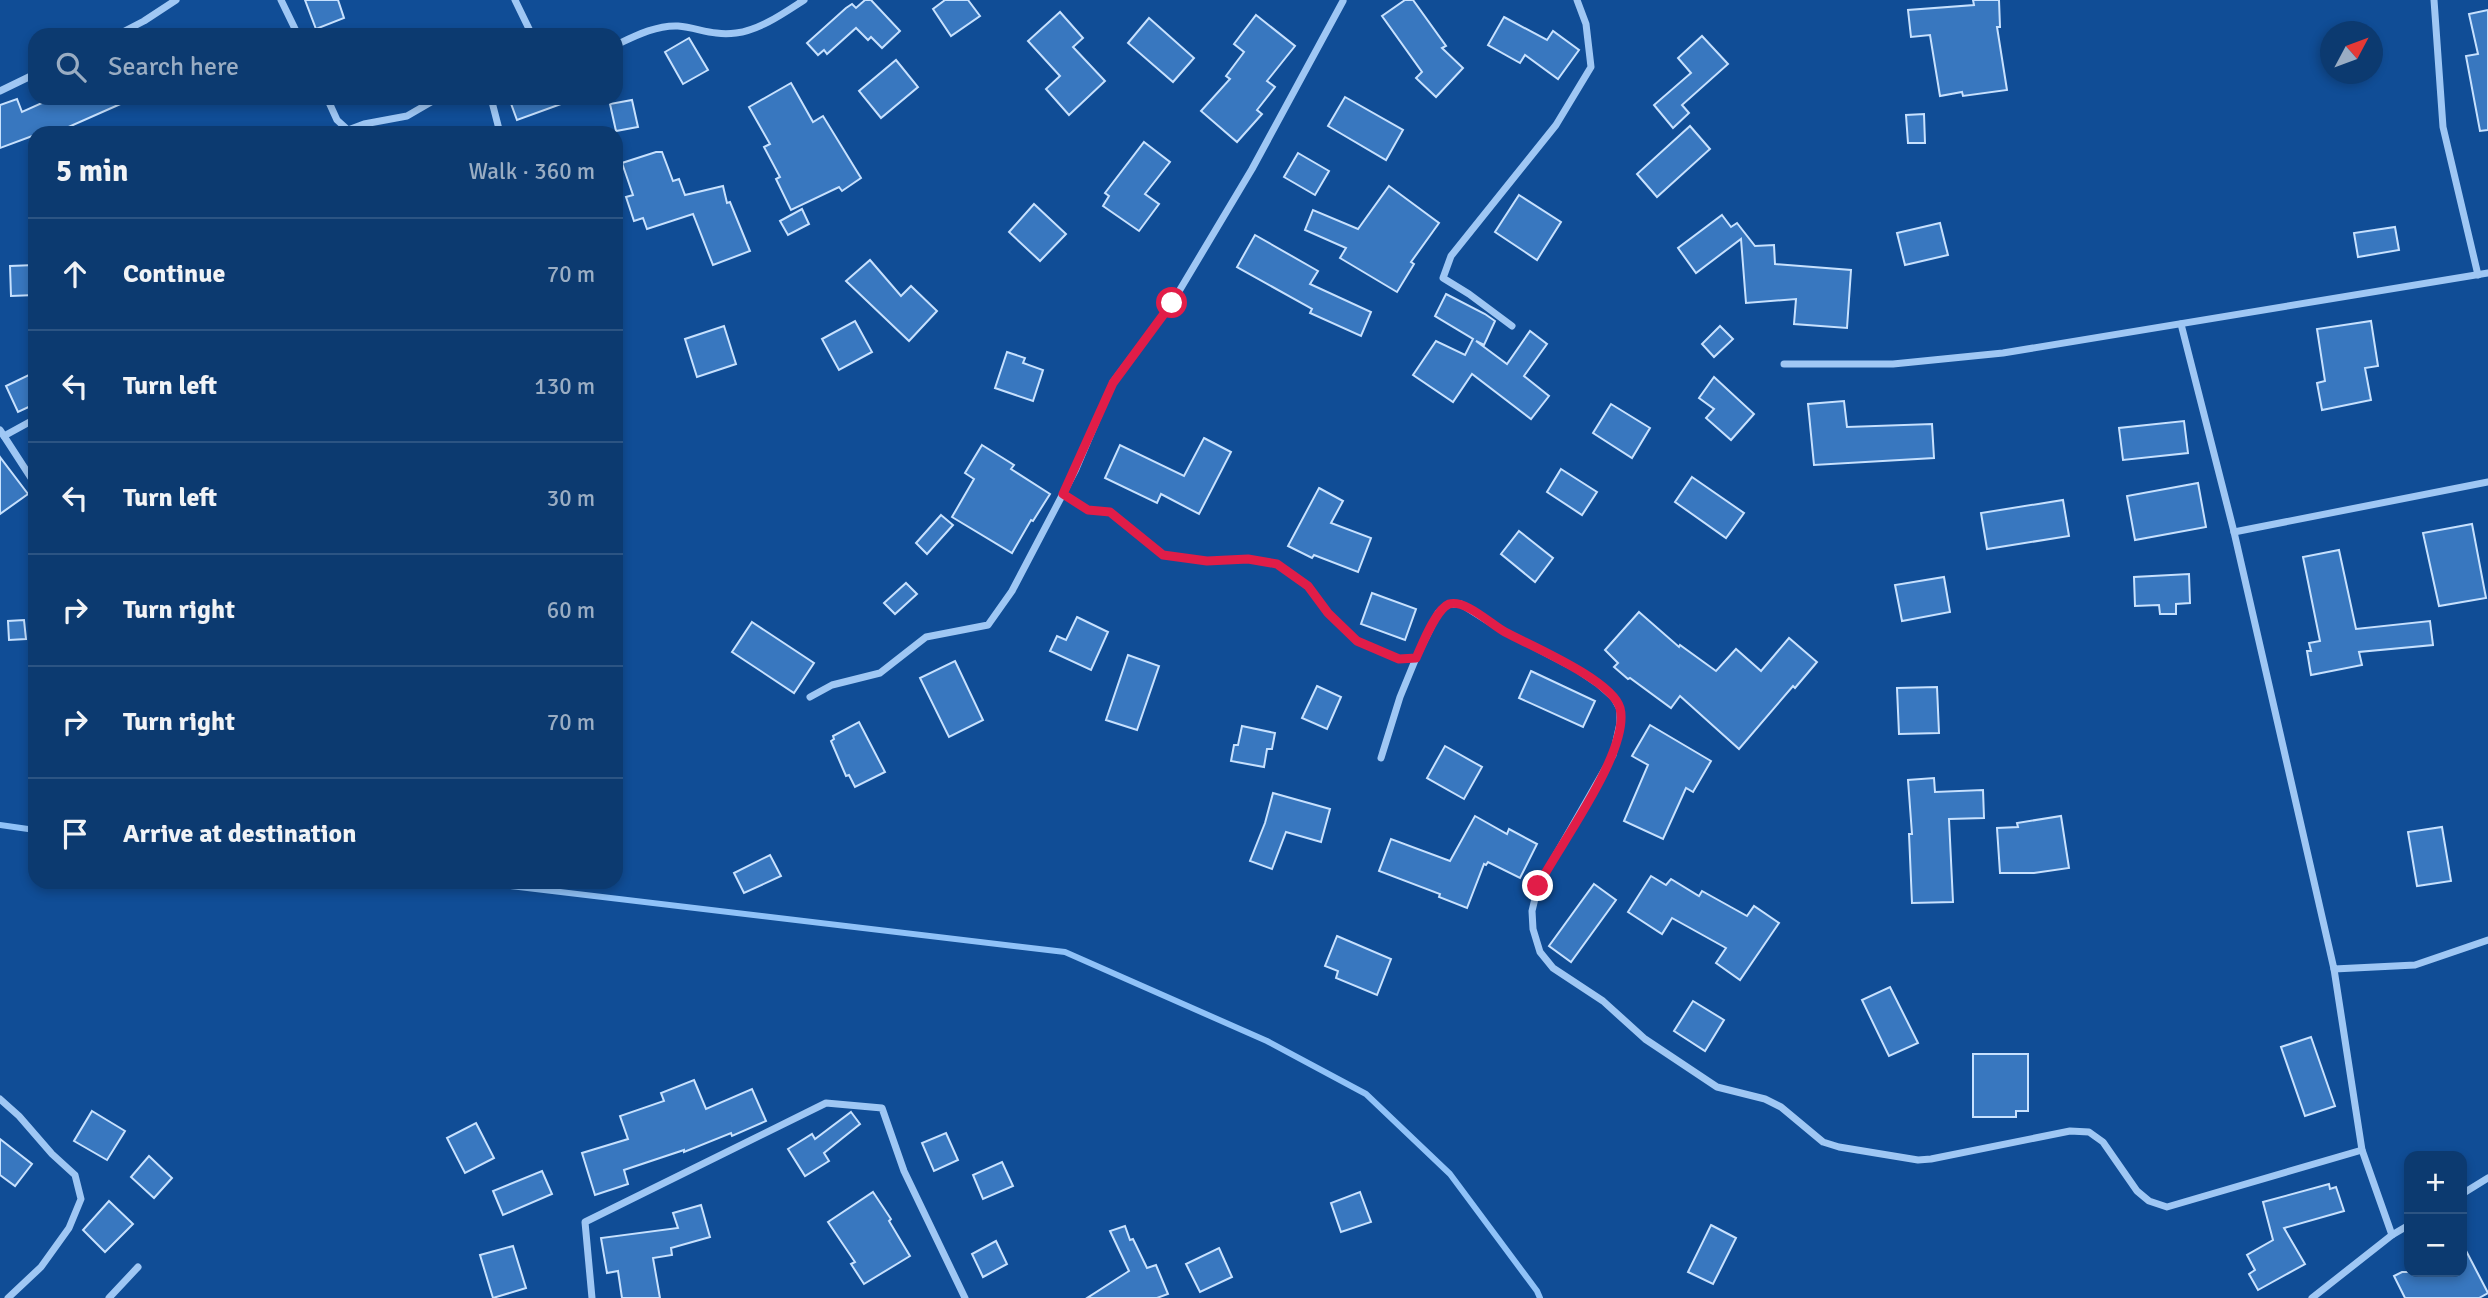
<!DOCTYPE html>
<html lang="en">
<head>
<meta charset="utf-8">
<style>
  body { margin:0; font-family:Signika,sans-serif; background:#154175; color:#f1f3f6 }
  .controls { position:absolute; right:21px; bottom:21px; display:grid; overflow:hidden; border-radius:14px; box-shadow:0 4px 10px #0003 }
  .controls button { width:63px; height:63px; display:grid; place-items:center; padding:0; border:0; border-bottom:2px solid #2c5483; background:#0c3a70; color:#f1f3f6; font:35px sans-serif }
  .compass { position:absolute; left:2320px; top:21px; width:63px; height:63px; border-radius:50%; background:#0c3a70; box-shadow:0 4px 10px #0003; rotate:49deg }
  .stop { position:absolute; width:21px; height:21px; margin:-16px; border:5px solid #e11d48; border-radius:50%; background:#fff }
  .stop.end { background:#e11d48; border-color:#fff; box-shadow:0 2px 7px #0008 }
  .list { margin:0; padding:0; list-style:none }
  h2 { display:flex; justify-content:space-between; align-items:center; height:91px; margin:0; padding:0 28px; font-size:30px }
  h2 small { font-size:23px; font-weight:400; color:#9aadc3 }
  .list li { display:grid; grid-template-columns:46px 1fr auto; gap:21px; align-items:center; box-sizing:border-box; height:112px; padding:0 28px; border-top:2px solid #2c5483 }
  .list b { display:block; font-size:26px; white-space:nowrap }
  .list em { font-size:23px; font-style:normal; color:#9aadc3 }
  .icon { flex:none; width:38px; height:38px; fill:none; stroke:currentColor; stroke-width:2; stroke-linecap:round; stroke-linejoin:round }
  .map { position:relative; flex:none; width:2488px; height:1298px; overflow:hidden }
  .search { position:absolute; background:#0c3a70; box-shadow:0 4px 10px #0003; left:28px; top:28px; width:595px; height:77px; display:flex; align-items:center; gap:18px; box-sizing:border-box; padding:0 24px; border-radius:21px; color:#9aadc3; font-size:26px }
  .panel { position:absolute; background:#0c3a70; box-shadow:0 4px 10px #0003; left:28px; top:126px; width:595px; height:763px; border-radius:21px }
  .map>svg:first-child { display:block }
  .lines { fill:none; stroke-linecap:round; stroke-linejoin:round }
  .stream { stroke:#90c2f8; stroke-width:6 }
  .building { fill:#3877bf; stroke:#c7e1fe; stroke-width:2 }
  .path { stroke:#9fc7f4; stroke-width:3.5; stroke-dasharray:3.5 5; stroke-linecap:butt }
  .minor { stroke:#9fc7f4; stroke-width:7 }
  .route { stroke:#e11d48; stroke-width:9 }
</style>
</head>
<body>
<div class="map">
<svg width="2488" height="1298" viewBox="0 0 2488 1298">
  <rect width="100%" height="100%" fill="#104d96"/>
  <g class="lines">
    <g class="stream">
      <polyline points="0,825 35,830"/>
      <polyline points="476,882 1065,952 1267,1041 1366,1094 1450,1174 1537,1291 1540,1298"/>
    </g>
  </g>
  <g class="building">
    <polygon points="305,0 338,0 344,18 316,29"/>
    <polygon points="865,0 871,0 900,31 882,48 871,37 868,40 856,28 827,54 824,50 818,55 807,43 846,8 852,4 856,8"/>
    <polygon points="945,0 968,0 980,16 951,36 933,9"/>
    <polygon points="1405,0 1413,0 1446,46 1442,48 1463,68 1436,97 1416,78 1422,72 1382,16"/>
    <polygon points="1973,0 1999,0 2000,27 1997,27 2007,90 1963,96 1962,92 1940,96 1930,35 1911,37 1908,10 1974,5"/>
    <polygon points="2488,10 2488,130 2480,131 2466,56 2478,54 2469,14"/>
    <polygon points="1060,12 1083,38 1073,47 1105,81 1069,115 1046,89 1060,76 1028,41"/>
    <polygon points="1256,15 1295,46 1267,81 1275,87 1257,110 1262,114 1237,142 1201,111 1230,79 1226,76 1244,52 1234,44"/>
    <polygon points="1504,17 1547,40 1553,31 1579,50 1558,79 1525,55 1520,63 1488,45"/>
    <polygon points="1149,18 1194,58 1173,82 1128,43"/>
    <polygon points="1702,36 1728,64 1682,105 1689,113 1673,128 1654,105 1691,73 1678,58"/>
    <polygon points="689,38 708,70 683,84 665,52"/>
    <polygon points="896,60 918,87 881,118 859,91"/>
    <polygon points="791,83 813,122 823,116 861,178 842,191 839,187 791,210 776,179 780,177 764,147 770,144 749,107"/>
    <polygon points="1345,97 1403,130 1386,160 1328,126"/>
    <polygon points="53,98 134,98 55,133 35,133 35,135 0,148 0,105 17,99 22,112"/>
    <polygon points="509,98 572,98 572,100 517,120"/>
    <polygon points="632,100 638,127 616,131 610,104"/>
    <polygon points="1924,114 1925,143 1908,143 1906,115"/>
    <polygon points="1690,126 1710,149 1657,197 1637,174"/>
    <polygon points="1144,142 1170,162 1145,194 1159,204 1139,231 1103,206 1109,196 1105,193"/>
    <polygon points="656,152 662,152 673,181 679,179 685,195 723,186 727,203 730,202 750,251 713,265 693,214 647,229 643,218 634,221 626,197 633,195 622,163"/>
    <polygon points="1298,153 1329,171 1315,195 1284,177"/>
    <polygon points="1389,186 1439,223 1411,262 1414,264 1397,292 1340,258 1346,248 1305,230 1313,210 1358,229"/>
    <polygon points="1519,195 1561,222 1537,260 1495,232"/>
    <polygon points="1034,204 1066,234 1040,261 1009,232"/>
    <polygon points="802,209 809,224 788,235 780,221"/>
    <polygon points="1722,215 1731,227 1737,223 1755,246 1774,245 1775,264 1851,270 1847,328 1794,324 1796,299 1746,303 1741,239 1696,273 1678,248"/>
    <polygon points="1940,223 1948,255 1905,265 1897,233"/>
    <polygon points="2395,227 2399,250 2358,257 2354,233"/>
    <polygon points="1255,235 1318,271 1310,284 1371,312 1361,336 1310,313 1312,309 1237,267"/>
    <polygon points="870,260 901,296 911,286 937,311 909,341 846,281"/>
    <polygon points="35,265 35,295 11,296 10,266"/>
    <polygon points="1446,294 1485,314 1495,321 1484,345 1476,341 1507,364 1530,331 1547,344 1524,376 1549,396 1531,419 1472,374 1453,402 1413,375 1436,341 1465,355 1473,339 1435,316"/>
    <polygon points="855,321 872,352 839,370 822,339"/>
    <polygon points="2371,321 2378,366 2365,368 2371,400 2322,410 2317,383 2325,381 2317,329"/>
    <polygon points="724,326 736,364 697,377 685,339"/>
    <polygon points="1720,326 1733,339 1714,357 1702,344"/>
    <polygon points="1007,352 1025,358 1023,363 1043,370 1033,401 995,388"/>
    <polygon points="35,372 35,404 18,412 6,386"/>
    <polygon points="1714,377 1754,414 1731,440 1706,418 1714,409 1699,398"/>
    <polygon points="1844,401 1847,427 1932,424 1934,458 1814,465 1808,404"/>
    <polygon points="1611,404 1650,428 1632,458 1593,433"/>
    <polygon points="2184,421 2188,453 2123,460 2119,428"/>
    <polygon points="1204,438 1231,452 1199,514 1161,494 1157,503 1105,478 1120,445 1184,476"/>
    <polygon points="982,445 1014,465 1011,469 1050,494 1033,521 1031,520 1012,553 952,517 974,479 965,473"/>
    <polygon points="0,457 28,494 0,514"/>
    <polygon points="1561,469 1597,492 1582,515 1547,492"/>
    <polygon points="1692,477 1744,513 1726,538 1675,502"/>
    <polygon points="2198,483 2206,527 2135,540 2127,496"/>
    <polygon points="1319,488 1343,501 1331,523 1371,538 1358,572 1314,555 1312,558 1288,546"/>
    <polygon points="2063,500 2069,536 1987,549 1981,513"/>
    <polygon points="941,515 953,525 927,554 916,543"/>
    <polygon points="2472,524 2486,598 2439,606 2423,533"/>
    <polygon points="1519,531 1553,558 1535,582 1501,554"/>
    <polygon points="2339,550 2356,629 2430,621 2433,645 2359,652 2362,665 2311,675 2307,651 2311,651 2309,643 2320,641 2303,557"/>
    <polygon points="2189,574 2190,603 2176,604 2176,614 2160,614 2159,605 2135,606 2134,577"/>
    <polygon points="1944,577 1950,612 1902,621 1895,585"/>
    <polygon points="906,583 917,594 895,614 884,603"/>
    <polygon points="1372,593 1416,609 1405,640 1361,624"/>
    <polygon points="1639,612 1679,647 1680,645 1716,671 1736,649 1761,671 1789,638 1817,662 1795,688 1793,686 1739,749 1680,696 1671,708 1630,678 1628,679 1614,667 1618,663 1605,650"/>
    <polygon points="1077,617 1108,632 1091,670 1050,651 1057,636 1066,640"/>
    <polygon points="24,620 26,639 9,640 8,621"/>
    <polygon points="752,622 814,663 794,693 732,652"/>
    <polygon points="1128,655 1159,666 1137,730 1106,720"/>
    <polygon points="955,661 983,720 949,737 920,678"/>
    <polygon points="1531,671 1595,701 1583,727 1519,698"/>
    <polygon points="1317,686 1341,697 1327,729 1302,718"/>
    <polygon points="1937,687 1939,733 1899,734 1897,688"/>
    <polygon points="859,722 885,772 855,787 849,775 846,776 831,741 834,739 833,736"/>
    <polygon points="1650,725 1711,761 1693,792 1686,788 1663,839 1624,821 1648,765 1632,756"/>
    <polygon points="1242,726 1275,733 1272,749 1267,749 1264,767 1231,761 1234,745 1238,745"/>
    <polygon points="1445,746 1482,767 1464,799 1427,778"/>
    <polygon points="1934,778 1935,792 1983,790 1984,818 1949,819 1953,902 1912,903 1909,834 1912,834 1908,780"/>
    <polygon points="1273,793 1330,809 1321,842 1286,832 1272,869 1250,861 1265,823"/>
    <polygon points="1475,816 1507,834 1509,829 1537,844 1520,878 1488,862 1486,865 1484,864 1467,908 1439,897 1440,894 1379,871 1391,839 1450,861"/>
    <polygon points="2061,816 2069,868 2034,873 2000,873 1997,828 2018,827 2017,823"/>
    <polygon points="2442,827 2451,881 2417,886 2408,832"/>
    <polygon points="770,855 781,876 744,893 734,873"/>
    <polygon points="1651,876 1666,885 1671,879 1699,896 1702,891 1747,916 1754,906 1779,923 1740,980 1716,963 1726,948 1672,918 1662,934 1628,912"/>
    <polygon points="1594,884 1616,900 1571,962 1549,946"/>
    <polygon points="1337,936 1391,959 1377,995 1336,978 1338,971 1325,966"/>
    <polygon points="1890,987 1918,1043 1889,1056 1862,1000"/>
    <polygon points="1693,1001 1724,1020 1705,1051 1674,1031"/>
    <polygon points="2311,1037 2335,1106 2305,1116 2281,1047"/>
    <polygon points="1973,1054 2028,1054 2028,1111 2016,1111 2016,1117 1973,1117"/>
    <polygon points="694,1080 706,1109 752,1089 766,1121 732,1136 731,1133 684,1152 684,1150 624,1170 628,1184 595,1195 582,1153 628,1139 620,1116 664,1101 661,1093"/>
    <polygon points="92,1111 125,1131 107,1160 74,1141"/>
    <polygon points="851,1112 860,1124 824,1153 829,1161 805,1176 788,1149 812,1134 815,1139"/>
    <polygon points="476,1123 494,1158 465,1173 447,1138"/>
    <polygon points="946,1133 958,1160 934,1171 922,1143"/>
    <polygon points="0,1139 32,1164 15,1186 0,1175"/>
    <polygon points="149,1156 172,1178 154,1198 131,1177"/>
    <polygon points="1002,1162 1013,1186 983,1199 973,1175"/>
    <polygon points="542,1171 552,1194 503,1215 493,1191"/>
    <polygon points="2329,1184 2330,1189 2336,1187 2344,1211 2284,1228 2305,1264 2258,1290 2249,1274 2255,1270 2247,1255 2273,1240 2263,1202"/>
    <polygon points="873,1192 891,1219 889,1221 910,1256 864,1284 851,1264 855,1262 828,1222"/>
    <polygon points="1360,1192 1371,1222 1341,1232 1331,1203"/>
    <polygon points="109,1201 133,1224 105,1252 83,1230"/>
    <polygon points="701,1205 710,1237 671,1248 672,1255 653,1258 660,1298 622,1298 618,1271 607,1273 601,1238 678,1228 673,1213"/>
    <polygon points="1711,1225 1736,1238 1713,1284 1688,1272"/>
    <polygon points="1125,1226 1130,1240 1133,1239 1147,1268 1156,1265 1168,1294 1157,1298 1087,1298 1129,1271 1110,1231"/>
    <polygon points="996,1241 1007,1264 983,1277 972,1254"/>
    <polygon points="2462,1243 2488,1293 2479,1298 2405,1298 2394,1276 2402,1272 2462,1272"/>
    <polygon points="513,1246 526,1288 493,1298 480,1255"/>
    <polygon points="1219,1248 1232,1277 1200,1292 1186,1264"/>
  </g>
  <g class="lines">
    <polyline class="path" points="1073,501 1088,510 1110,512 1163,555 1207,561 1248,559 1277,564 1308,586 1328,613 1357,641 1402,659"/>
    <g class="minor">
      <polyline points="281,0 298,35"/>
      <polyline points="515,0 532,35"/>
      <polyline points="2434,0 2443,127 2478,275"/>
      <polyline points="117,35 144,21 176,0"/>
      <path d="M 616,45 C 635,36 656,25 678,26 C 699,28 713,36 736,33 C 760,30 784,13 804,0"/>
      <polyline points="0,91 35,74"/>
      <polyline points="327,98 337,120 348,130 364,124 407,116 438,98"/>
      <polyline points="491,98 500,133"/>
      <polyline points="2181,324 2234,532 2334,969 2415,965 2488,940"/>
      <polyline points="1512,326 1469,294 1443,278 1451,256 1556,125 1591,67 1586,24 1577,0"/>
      <polyline points="1784,364 1893,364 2003,353 2488,273"/>
      <polyline points="0,430 35,484"/>
      <polyline points="4,436 35,419"/>
      <polyline points="2234,532 2488,482"/>
      <polyline points="810,697 832,685 880,673 926,637 988,625 1012,591 1076,469 1113,382 1172,303 1252,169 1343,1"/>
      <polyline points="1381,758 1400,697 1416,658 1438,613 1449,604 1461,604 1502,630 1578,670 1597,683 1614,698 1620,709 1620,723 1613,755 1538,886 1532,911 1533,929 1540,952 1553,968 1603,1001 1645,1039 1717,1087 1765,1099 1781,1107 1823,1142 1839,1147 1918,1160 1931,1159 2070,1131 2089,1132 2103,1142 2137,1191 2149,1201 2167,1207 2362,1150"/>
      <polyline points="2334,969 2362,1150 2392,1235"/>
      <polyline points="0,1099 19,1116 52,1154 75,1175 81,1199 69,1228 41,1267 8,1298"/>
      <polyline points="2462,1194 2488,1178"/>
      <polyline points="109,1298 138,1267"/>
      <polyline points="592,1298 585,1222 826,1103 882,1108 904,1171 965,1298"/>
      <polyline points="2312,1298 2392,1235 2409,1225"/>
    </g>
  </g>
  <g class="lines">
    <path class="route" d="M 1172,303 L 1113,383 L 1063,494 L 1088,510 L 1110,512 L 1163,555 L 1207,561 L 1248,559 L 1277,564 L 1308,586 L 1328,613 L 1357,641 L 1399,659 L 1416,658 C 1422,645 1436,609 1449,604 C 1465,599 1492,625 1505,632 C 1531,646 1612,680 1620,708 C 1631,750 1558,847 1538,886"/>
  </g>
</svg>
<div class="controls">
<button>+</button>
<button>−</button>
</div>
<svg class="compass" viewBox="-18 -18 36 36"><path d="M0-13l5 13h-10z" fill="#e53935"/><path d="M0 13l5-13h-10z" fill="#9aadc3"/></svg>
<div class="stop" style="left:1172px;top:303px"></div>
<div class="stop end" style="left:1538px;top:886px"></div>
<div class="search"><svg class="icon" aria-label="search" viewBox="0 0 24 24"><circle cx="10" cy="10" r="6"/><path d="M15 15l6 6"/></svg>Search here</div>
<section class="panel">
<h2>5 min<small>Walk · 360 m</small></h2>
<ul class="list">
<li><svg class="icon" aria-label="ahead" viewBox="0 0 24 24"><path d="M12 20V5M6 11l6-6 6 6"/></svg><div><b>Continue</b></div><em>70 m</em></li>
<li><svg class="icon" aria-label="left" viewBox="0 0 24 24"><path d="M17 20v-9H6M10 6l-5 5 5 5"/></svg><div><b>Turn left</b></div><em>130 m</em></li>
<li><svg class="icon" aria-label="left" viewBox="0 0 24 24"><path d="M17 20v-9H6M10 6l-5 5 5 5"/></svg><div><b>Turn left</b></div><em>30 m</em></li>
<li><svg class="icon" aria-label="right" viewBox="0 0 24 24"><path d="M7 20v-9h11M14 6l5 5-5 5"/></svg><div><b>Turn right</b></div><em>60 m</em></li>
<li><svg class="icon" aria-label="right" viewBox="0 0 24 24"><path d="M7 20v-9h11M14 6l5 5-5 5"/></svg><div><b>Turn right</b></div><em>70 m</em></li>
<li><svg class="icon" aria-label="arrive" viewBox="0 0 24 24"><path d="M6 21V4h12l-3 4 3 4H6"/></svg><div><b>Arrive at destination</b></div></li>
</ul>
</section>
</div>
</body>
</html>
